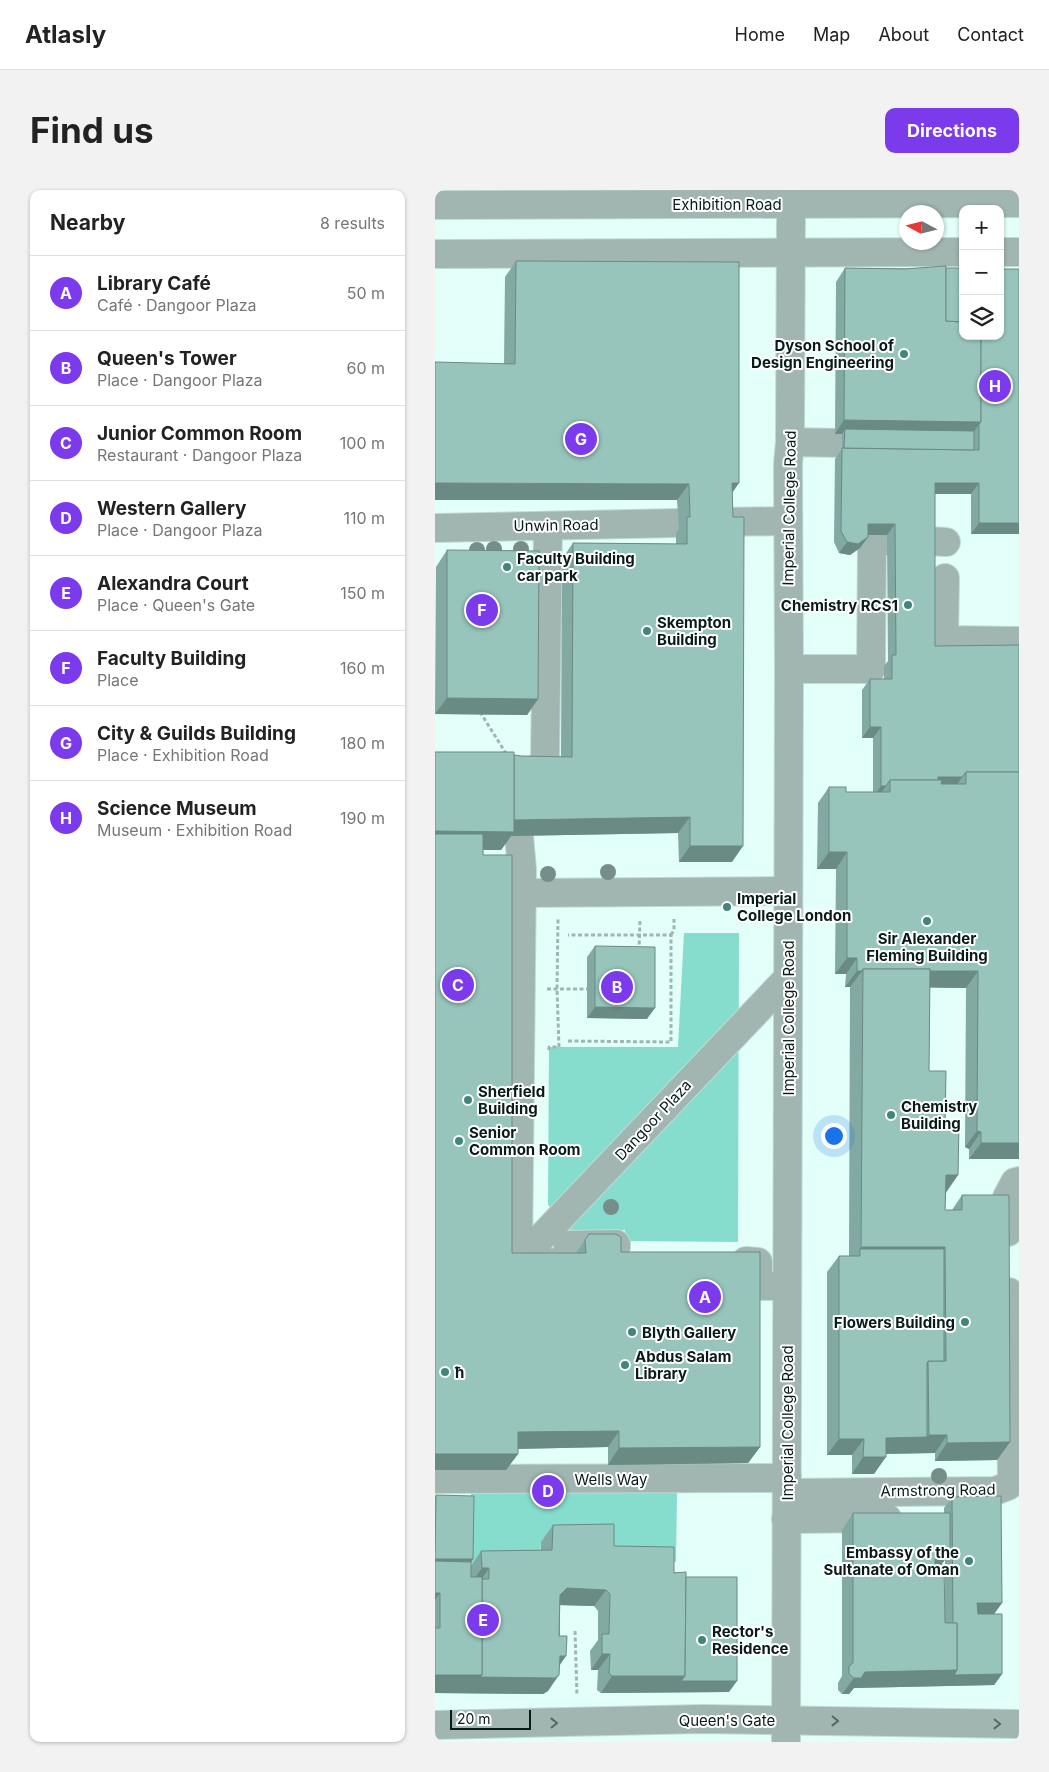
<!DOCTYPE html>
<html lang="en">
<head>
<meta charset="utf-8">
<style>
  body { margin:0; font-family:Inter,sans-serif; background:#f2f2f2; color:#222 }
  .controls { position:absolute; right:15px; top:15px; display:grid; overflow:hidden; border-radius:10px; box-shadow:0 1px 4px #0004 }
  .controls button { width:45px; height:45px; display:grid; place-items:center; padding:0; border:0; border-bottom:1px solid #e0e0e0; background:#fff; color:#222; font:25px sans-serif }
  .compass { position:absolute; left:464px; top:15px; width:45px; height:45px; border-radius:50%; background:#fff; box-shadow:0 1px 4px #0004; rotate:277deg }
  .scale { position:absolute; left:15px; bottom:12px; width:81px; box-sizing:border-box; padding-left:5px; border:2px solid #081b18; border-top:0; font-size:14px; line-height:18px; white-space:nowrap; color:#081b18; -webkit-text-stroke:4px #fff; paint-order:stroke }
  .you { position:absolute; left:398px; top:945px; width:18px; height:18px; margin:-12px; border:4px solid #fff; border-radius:50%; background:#1a73e8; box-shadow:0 0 0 8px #1a73e833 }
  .badge { display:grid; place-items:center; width:32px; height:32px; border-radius:50%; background:#7c3aed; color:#fff; font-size:16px; font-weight:700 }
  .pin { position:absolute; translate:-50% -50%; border:2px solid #fff; box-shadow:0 1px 5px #0006 }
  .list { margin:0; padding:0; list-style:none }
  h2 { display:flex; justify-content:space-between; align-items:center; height:65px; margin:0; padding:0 20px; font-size:21px }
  h2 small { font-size:16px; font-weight:400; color:#767676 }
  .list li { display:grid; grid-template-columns:32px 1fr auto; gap:15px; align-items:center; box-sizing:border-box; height:75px; padding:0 20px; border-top:1px solid #e0e0e0 }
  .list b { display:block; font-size:19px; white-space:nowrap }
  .list p { margin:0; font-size:16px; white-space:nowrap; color:#767676 }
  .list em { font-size:16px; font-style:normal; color:#767676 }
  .icon { flex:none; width:28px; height:28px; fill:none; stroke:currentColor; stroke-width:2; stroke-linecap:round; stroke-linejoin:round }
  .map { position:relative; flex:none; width:584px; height:1552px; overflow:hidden; border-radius:10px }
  header { display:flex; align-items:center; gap:30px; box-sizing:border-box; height:70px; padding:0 25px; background:#fff; border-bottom:1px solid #e0e0e0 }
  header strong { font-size:24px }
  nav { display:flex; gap:28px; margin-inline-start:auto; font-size:18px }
  .intro { display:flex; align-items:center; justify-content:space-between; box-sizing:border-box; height:120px; padding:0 30px }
  h1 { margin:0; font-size:35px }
  .button { padding:12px 22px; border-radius:10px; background:#7c3aed; color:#fff; font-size:18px; font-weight:700 }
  main { display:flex; gap:30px; padding:0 30px }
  aside { flex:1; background:#fff; border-radius:10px; box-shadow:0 1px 4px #0004 }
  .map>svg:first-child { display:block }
  .green { fill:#86ddce }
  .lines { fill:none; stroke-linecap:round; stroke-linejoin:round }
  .minor-casing { stroke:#c0dbd5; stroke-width:30 }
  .path { stroke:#9eb7b2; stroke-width:3; stroke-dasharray:4 2.5; stroke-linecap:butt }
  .minor { stroke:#a1b5b1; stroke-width:28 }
  .tree { fill:#758e89 }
  .wall { fill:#82a9a2; fill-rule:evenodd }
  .shaded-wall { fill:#6a8a84 }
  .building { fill:#97c5bc; stroke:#6a8a84 }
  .oneway { stroke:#546864 }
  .poi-dot { fill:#42867b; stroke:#fff; stroke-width:2 }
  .labels { text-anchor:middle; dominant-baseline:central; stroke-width:4; stroke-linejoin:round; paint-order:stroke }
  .street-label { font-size:15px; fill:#081b18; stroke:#fff }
  .poi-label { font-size:15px; font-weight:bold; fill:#081b18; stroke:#fff; text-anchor:start }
</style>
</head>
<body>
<header>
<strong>Atlasly</strong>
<nav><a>Home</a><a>Map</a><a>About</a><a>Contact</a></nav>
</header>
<div class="intro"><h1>Find us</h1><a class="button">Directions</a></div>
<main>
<aside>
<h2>Nearby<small>8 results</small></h2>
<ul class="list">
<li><span class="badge">A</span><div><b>Library Café</b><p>Café · Dangoor Plaza</p></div><em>50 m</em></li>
<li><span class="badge">B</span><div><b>Queen's Tower</b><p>Place · Dangoor Plaza</p></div><em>60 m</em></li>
<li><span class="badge">C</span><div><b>Junior Common Room</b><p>Restaurant · Dangoor Plaza</p></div><em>100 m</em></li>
<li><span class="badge">D</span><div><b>Western Gallery</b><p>Place · Dangoor Plaza</p></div><em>110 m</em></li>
<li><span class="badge">E</span><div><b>Alexandra Court</b><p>Place · Queen's Gate</p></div><em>150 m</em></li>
<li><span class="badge">F</span><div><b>Faculty Building</b><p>Place</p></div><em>160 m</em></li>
<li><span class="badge">G</span><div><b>City &amp; Guilds Building</b><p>Place · Exhibition Road</p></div><em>180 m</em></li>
<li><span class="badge">H</span><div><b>Science Museum</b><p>Museum · Exhibition Road</p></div><em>190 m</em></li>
</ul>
</aside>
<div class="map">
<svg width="584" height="1552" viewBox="0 0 584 1552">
  <rect width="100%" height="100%" fill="#e3fff9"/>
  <g class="green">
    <polygon points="249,743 304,743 303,1052 190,1051 190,1040 136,1041 113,1015 114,857 243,857"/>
    <polygon points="36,1301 242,1303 241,1372 168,1372 106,1352 105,1376 35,1377"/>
  </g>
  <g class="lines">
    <defs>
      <g id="minor">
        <polyline points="0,15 584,13"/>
        <polyline points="565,62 584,62"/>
        <polyline points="0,64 528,62"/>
        <polyline points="355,252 407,253"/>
        <polyline points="286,332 353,331"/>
        <polyline points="0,338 243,333"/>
        <polyline points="492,351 511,352"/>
        <polyline points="510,388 509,450 584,451"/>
        <polyline points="354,479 436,479 437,351 453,351"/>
        <polyline points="99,583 110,570 113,336"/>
        <polyline points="86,703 352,701"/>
        <polyline points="573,1042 572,1007 580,992 584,991"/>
        <polyline points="311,1071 323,1072 323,1096 352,1096"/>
        <polyline points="83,1072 87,679 84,646"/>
        <polyline points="83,1072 353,788"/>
        <polyline points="105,1072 133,1073 133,1055 181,1054 181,1057"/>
        <polyline points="0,1289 352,1288"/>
        <polyline points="352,1303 560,1301 573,1296 577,1288 574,1102"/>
        <polyline points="351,1329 452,1328"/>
        <polyline points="0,1535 268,1529 584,1534"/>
        <polyline points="351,1552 354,479 353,274 355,252 356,14"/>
      </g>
    </defs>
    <use href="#minor" class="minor-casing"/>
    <g class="path">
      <polyline points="45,522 72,565"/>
      <polyline points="236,745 239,740 239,729"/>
      <polyline points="204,761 205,729"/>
      <polyline points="112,799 152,799"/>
      <polyline points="133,851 236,852 236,745 133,745"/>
      <polyline points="114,860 114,857 124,857 122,799 123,729"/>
      <polyline points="140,1441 142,1506"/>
    </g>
    <use href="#minor" class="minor"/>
  </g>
  <g class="tree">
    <circle cx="59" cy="359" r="8"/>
    <circle cx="86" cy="359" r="8"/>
    <circle cx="42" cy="360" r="8"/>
    <circle cx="173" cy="682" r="8"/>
    <circle cx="113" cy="684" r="8"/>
    <circle cx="176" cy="1017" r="8"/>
    <circle cx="504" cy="1286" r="8"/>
  </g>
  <g class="wall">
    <polygon points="81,71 297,303 297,672 244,672 243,643 76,646 66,660 48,660 77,1063 141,1063 154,1044 186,1062 325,1257 313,1273 173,1275 173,1257 83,1259 83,1264 71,1280 0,562 79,565 86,566 126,567 127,369 138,353 241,354 241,343 244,339 242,310 69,173 70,87"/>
    <polygon points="410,78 584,79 584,344 536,344 536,304 500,304 500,456 584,455 584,969 534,969 534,959 530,957 531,798 495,797 494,881 510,932 523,985 511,1003 510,1020 517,1020 527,1005 575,1252 562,1270 500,1271 500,1263 451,1264 439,1284 417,1284 417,1265 392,1265 392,1082 404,1066 414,1066 415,797 410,797 411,784 400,784 401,679 382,679 383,613 394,597 411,602 438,602 438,548 427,548 427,500 435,489 449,489 449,476 453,471 452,345 433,345 433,347 425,358 415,365 404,363 399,352 400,269 407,259 407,244 400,244 401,92"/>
    <polygon points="12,360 103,509 92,525 0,524 1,377"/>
    <polygon points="160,756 212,829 152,828 152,767"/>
    <path d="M 1,1305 L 38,1369 L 36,1373 L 36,1376 L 46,1361 L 106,1360 L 106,1352 L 118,1335 L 179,1356 L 251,1387 L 294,1502 L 166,1503 L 162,1500 L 163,1480 L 156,1480 L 155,1461 L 163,1450 L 163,1421 L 159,1416 L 125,1415 L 125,1476 L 113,1501 L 108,1504 L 0,1503 L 0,1306 ZM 37,1435 L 42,1435 L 42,1443 L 37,1443 Z"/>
    <path d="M 517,1307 L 567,1413 L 559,1424 L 567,1484 L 559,1495 L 419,1498 L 414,1504 L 407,1504 L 403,1500 L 403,1493 L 407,1486 L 407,1340 L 418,1323 L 509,1323 L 509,1318 ZM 510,1370 L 510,1433 L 506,1375 Z"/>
  </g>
  <g class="shaded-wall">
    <polygon points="409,230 546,232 536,245 410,239 407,244 400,244"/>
    <polygon points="0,293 254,294 242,310 0,310"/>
    <polygon points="297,293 304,293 293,309"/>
    <polygon points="500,293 544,293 536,304 492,304"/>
    <polygon points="544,333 584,333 584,344 536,344"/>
    <polygon points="433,334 460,334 452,345 425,345"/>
    <polygon points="433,347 425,358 415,365 404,363 412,352"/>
    <polygon points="12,508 103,509 92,525 0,524"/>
    <polygon points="435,537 446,537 438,548 427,548"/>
    <polygon points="503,587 527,587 520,598 501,598"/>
    <polygon points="446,596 451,596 444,606 438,607"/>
    <polygon points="255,627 243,643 76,646 66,660 0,660 0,641 78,630"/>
    <polygon points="255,656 308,656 297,672 244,672"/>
    <polygon points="394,662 412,662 401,679 382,679"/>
    <polygon points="412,768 422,768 411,784 400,784"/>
    <polygon points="422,781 427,781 415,797 410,797"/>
    <polygon points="428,781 543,781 531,798 428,797"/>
    <polygon points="160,817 220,818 212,829 152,828"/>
    <polygon points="542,941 546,942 534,959 530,957"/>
    <polygon points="546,953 584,953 584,969 534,969"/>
    <polygon points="511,985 523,985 510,1003"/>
    <polygon points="426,1057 510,1057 497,1075 425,1066 425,1059"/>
    <polygon points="184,1241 173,1257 71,1259 83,1242"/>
    <polygon points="494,1245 512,1245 500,1263 439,1264 451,1248 492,1247"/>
    <polygon points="404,1249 429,1249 417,1265 392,1265"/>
    <polygon points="575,1252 562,1270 500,1271 512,1253"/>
    <polygon points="325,1257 313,1273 173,1275 184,1258"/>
    <polygon points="0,1264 83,1264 71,1280 0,1280"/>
    <polygon points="428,1267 451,1267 439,1284 417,1284"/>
    <polygon points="500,1362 515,1362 504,1378 489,1379"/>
    <polygon points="0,1369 38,1369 33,1377 0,1377"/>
    <polygon points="47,1378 54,1378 46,1390 35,1394"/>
    <polygon points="132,1398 171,1400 159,1416 120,1415 125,1405"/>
    <polygon points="0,1403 5,1403 0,1410"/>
    <polygon points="542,1413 567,1413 559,1424 535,1424"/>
    <polygon points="37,1416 47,1417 54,1419 42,1435 34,1435"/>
    <polygon points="167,1464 175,1464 163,1480 156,1480"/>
    <polygon points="125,1466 131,1466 120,1482"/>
    <polygon points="522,1480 567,1484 559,1495 419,1498 414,1504 407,1504 419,1488 430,1482"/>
    <polygon points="0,1485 124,1485 113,1501 108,1504 0,1503"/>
    <polygon points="177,1486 250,1486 302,1491 294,1502 166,1503"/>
  </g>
  <g class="building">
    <polygon points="81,71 304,72 304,293 297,293 298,327 309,327 308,656 255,656 255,627 79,630 79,565 86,566 137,567 138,353 252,354 252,327 255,327 254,294 0,293 0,172 80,174"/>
    <polygon points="511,76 511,131 528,132 528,146 546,146 546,232 409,230 410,78 469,79"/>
    <polygon points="511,78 528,78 528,132 511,131"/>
    <polygon points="565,79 584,79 584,333 544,333 544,293 500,293 500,456 584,455 584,582 531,582 527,587 503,587 503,590 455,590 451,596 446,596 446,537 435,537 435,489 457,489 457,465 461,465 460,334 433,334 433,347 423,354 412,352 406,341 407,258 544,260 544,234 546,232 546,146 565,146"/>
    <polygon points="410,239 539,241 539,260 409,258"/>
    <polygon points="12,360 104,361 103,509 12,508"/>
    <polygon points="0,562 79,562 79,642 0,641"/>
    <polygon points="531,582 584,582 584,953 546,953 546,942 542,941 543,781 495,781 495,779 428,779 427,781 422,781 422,768 412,768 412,662 394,662 394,597 411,597 411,602 455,602 455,590 507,590 506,594 531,594"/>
    <polygon points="0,644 48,644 48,665 77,665 77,1063 151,1063 150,1050 154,1044 181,1044 186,1047 186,1062 325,1062 325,1257 184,1258 184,1241 83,1242 83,1264 0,1264"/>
    <polygon points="160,756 220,757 220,818 160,817"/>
    <polygon points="428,779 495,779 494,881 511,881 510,932 524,932 523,985 511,985 510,1020 527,1020 527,1005 574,1005 575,1252 512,1253 512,1245 494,1245 493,1171 511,1171 510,1057 426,1057"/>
    <polygon points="425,1059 509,1059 509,1171 493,1171 492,1173 492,1247 451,1248 451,1267 428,1267 429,1249 404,1249 404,1066 425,1066"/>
    <polygon points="1,1305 39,1306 38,1369 0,1369"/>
    <polygon points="566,1306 567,1413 542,1413 543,1424 567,1424 567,1484 519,1485 522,1480 522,1433 518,1433 517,1307"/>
    <polygon points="418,1323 515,1323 515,1362 500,1362 500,1375 509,1375 510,1433 522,1433 522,1480 430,1482 426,1488 419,1488 414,1484 414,1476 418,1473"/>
    <polygon points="179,1334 179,1356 239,1357 239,1383 251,1382 250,1486 177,1486 174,1483 175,1464 167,1464 167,1444 174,1444 175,1404 171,1400 132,1398 125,1405 124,1446 132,1446 131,1466 125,1466 124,1485 120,1488 45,1487 47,1485 47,1445 54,1444 54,1419 46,1419 47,1417 47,1389 54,1389 54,1378 47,1378 46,1361 117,1360 118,1335"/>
    <polygon points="0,1371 36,1372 36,1387 47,1387 47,1417 37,1416 37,1443 47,1443 47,1485 0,1485 0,1438 5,1438 5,1403 0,1403"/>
    <polygon points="251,1387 302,1387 302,1491 246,1491 250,1486"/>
  </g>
  <defs><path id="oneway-chevron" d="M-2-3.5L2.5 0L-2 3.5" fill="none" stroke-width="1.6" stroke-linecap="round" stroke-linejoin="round" transform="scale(1.25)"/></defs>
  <g class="oneway">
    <use href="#oneway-chevron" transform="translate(400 1531) rotate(1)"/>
    <use href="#oneway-chevron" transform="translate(119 1533) rotate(-1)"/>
    <use href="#oneway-chevron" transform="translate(562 1534) rotate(1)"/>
  </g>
  <g class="poi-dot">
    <circle cx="469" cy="164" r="5"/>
    <circle cx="72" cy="377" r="5"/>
    <circle cx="473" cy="415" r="5"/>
    <circle cx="212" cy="441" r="5"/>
    <circle cx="292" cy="717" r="5"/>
    <circle cx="492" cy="731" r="5"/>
    <circle cx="33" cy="910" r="5"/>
    <circle cx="456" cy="925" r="5"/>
    <circle cx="24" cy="951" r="5"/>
    <circle cx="530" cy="1132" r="5"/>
    <circle cx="197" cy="1142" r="5"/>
    <circle cx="190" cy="1175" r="5"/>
    <circle cx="10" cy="1182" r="5"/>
    <circle cx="534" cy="1371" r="5"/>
    <circle cx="267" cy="1450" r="5"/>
  </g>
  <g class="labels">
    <g class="street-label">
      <text x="292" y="14">Exhibition Road</text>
      <text transform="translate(354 318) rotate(-89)">Imperial College Road</text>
      <text transform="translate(121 335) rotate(-1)">Unwin Road</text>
      <text transform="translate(353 828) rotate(-90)">Imperial College Road</text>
      <text transform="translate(218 930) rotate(-47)">Dangoor Plaza</text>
      <text transform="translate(352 1233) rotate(-90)">Imperial College Road</text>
      <text x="176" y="1289">Wells Way</text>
      <text transform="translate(503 1300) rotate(-1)">Armstrong Road</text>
      <text x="292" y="1530">Queen's Gate</text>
    </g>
    <g class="poi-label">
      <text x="459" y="155" text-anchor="end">Dyson School of<tspan x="459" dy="17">Design Engineering</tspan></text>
      <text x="82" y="368">Faculty Building<tspan x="82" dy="17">car park</tspan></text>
      <text x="463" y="415" text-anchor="end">Chemistry RCS1</text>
      <text x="222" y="432">Skempton<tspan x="222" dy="17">Building</tspan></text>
      <text x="302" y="708">Imperial<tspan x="302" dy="17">College London</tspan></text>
      <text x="492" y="748" text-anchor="middle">Sir Alexander<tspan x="492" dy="17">Fleming Building</tspan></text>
      <text x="43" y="901">Sherfield<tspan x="43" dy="17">Building</tspan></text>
      <text x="466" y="916">Chemistry<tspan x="466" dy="17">Building</tspan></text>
      <text x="34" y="942">Senior<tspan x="34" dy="17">Common Room</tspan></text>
      <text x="520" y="1132" text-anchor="end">Flowers Building</text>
      <text x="207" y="1142">Blyth Gallery</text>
      <text x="200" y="1166">Abdus Salam<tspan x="200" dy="17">Library</tspan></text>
      <text x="20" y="1182">ħ</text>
      <text x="524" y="1362" text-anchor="end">Embassy of the<tspan x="524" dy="17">Sultanate of Oman</tspan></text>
      <text x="277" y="1441">Rector's<tspan x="277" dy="17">Residence</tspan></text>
    </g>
  </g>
</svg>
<div class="controls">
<button>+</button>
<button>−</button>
<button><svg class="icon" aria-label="layers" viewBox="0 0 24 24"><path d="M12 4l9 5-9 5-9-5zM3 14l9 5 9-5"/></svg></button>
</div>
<svg class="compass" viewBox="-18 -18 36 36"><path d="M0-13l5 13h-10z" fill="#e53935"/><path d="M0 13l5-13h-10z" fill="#767676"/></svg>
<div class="scale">20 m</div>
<div class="you"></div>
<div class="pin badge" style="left:270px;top:1107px">A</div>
<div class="pin badge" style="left:182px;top:797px">B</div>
<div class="pin badge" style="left:23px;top:795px">C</div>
<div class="pin badge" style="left:113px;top:1301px">D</div>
<div class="pin badge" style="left:48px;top:1430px">E</div>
<div class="pin badge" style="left:47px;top:420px">F</div>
<div class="pin badge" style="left:146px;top:249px">G</div>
<div class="pin badge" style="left:560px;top:196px">H</div>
</div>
</main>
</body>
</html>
